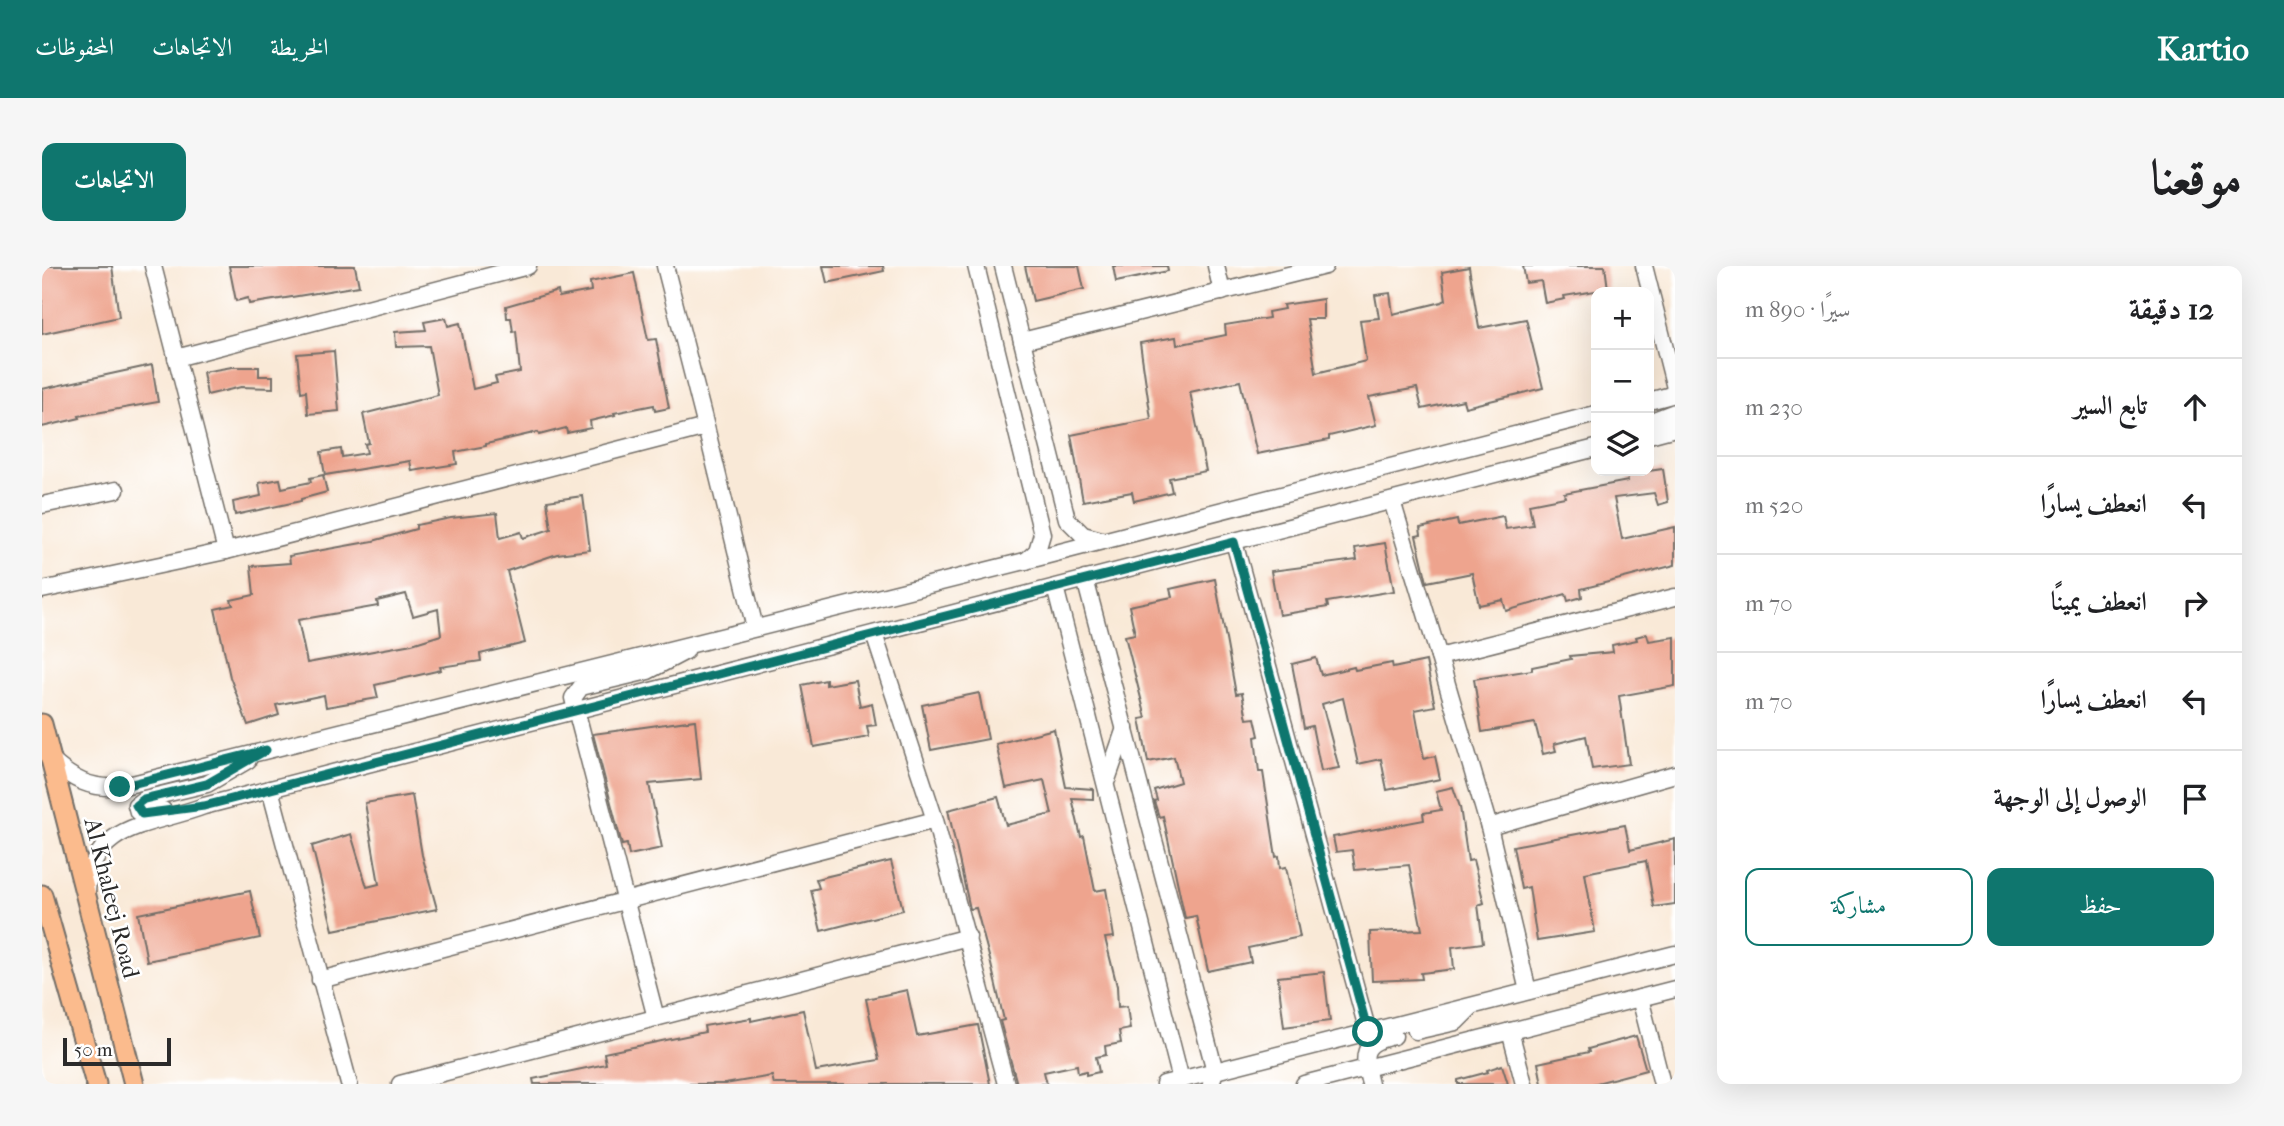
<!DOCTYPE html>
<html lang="ar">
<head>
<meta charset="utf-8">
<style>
  body { margin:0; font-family:"IM FELL French Canon",Amiri,serif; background:#f6f6f6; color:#202124; direction:rtl }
  .controls { position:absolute; right:21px; top:21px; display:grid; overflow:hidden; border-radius:14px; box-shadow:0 7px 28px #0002 }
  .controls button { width:63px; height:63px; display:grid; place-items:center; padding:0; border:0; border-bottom:2px solid #e0e0e0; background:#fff; color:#202124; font:35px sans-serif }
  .scale { position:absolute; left:21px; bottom:18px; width:108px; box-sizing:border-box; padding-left:7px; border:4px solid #2b2b2b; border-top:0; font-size:19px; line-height:24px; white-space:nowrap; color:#2b2b2b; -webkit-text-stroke:5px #fff; paint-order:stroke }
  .stop { position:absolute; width:21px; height:21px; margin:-16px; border:5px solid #0f766e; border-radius:50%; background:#fff }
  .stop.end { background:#0f766e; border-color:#fff; box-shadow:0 2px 7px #0008 }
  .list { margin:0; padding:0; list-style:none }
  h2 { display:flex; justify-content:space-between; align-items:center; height:91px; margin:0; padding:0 28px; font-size:30px }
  h2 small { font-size:23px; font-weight:400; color:#757577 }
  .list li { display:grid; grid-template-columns:46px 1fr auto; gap:21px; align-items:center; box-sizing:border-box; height:98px; padding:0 28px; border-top:2px solid #e0e0e0 }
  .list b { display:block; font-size:26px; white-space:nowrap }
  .list em { font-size:23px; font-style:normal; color:#757577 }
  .actions { display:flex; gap:14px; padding:21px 28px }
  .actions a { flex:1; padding:16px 0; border:2px solid #0f766e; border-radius:14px; text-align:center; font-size:24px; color:#0f766e }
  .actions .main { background:#0f766e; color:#fff }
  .icon { flex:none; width:38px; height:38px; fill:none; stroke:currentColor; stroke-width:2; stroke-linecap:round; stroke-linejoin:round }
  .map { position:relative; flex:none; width:1633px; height:818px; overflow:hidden; direction:ltr; border-radius:14px }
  header { display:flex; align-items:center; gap:42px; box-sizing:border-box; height:98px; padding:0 35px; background:#0f766e; color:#fff }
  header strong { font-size:33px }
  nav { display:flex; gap:38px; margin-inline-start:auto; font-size:24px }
  .intro { display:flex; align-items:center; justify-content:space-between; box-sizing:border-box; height:168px; padding:0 42px }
  h1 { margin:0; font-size:49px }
  .button { padding:18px 32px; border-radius:14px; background:#0f766e; color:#fff; font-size:24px; font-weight:700 }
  main { display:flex; gap:42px; padding:0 42px }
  aside { flex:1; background:#fff; border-radius:14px; box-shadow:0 7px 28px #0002 }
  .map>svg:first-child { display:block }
  .building { fill:#eea48e; fill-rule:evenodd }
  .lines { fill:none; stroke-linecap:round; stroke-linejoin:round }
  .minor-casing { stroke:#736e67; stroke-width:19 }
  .major-casing { stroke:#736e67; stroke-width:23 }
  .minor { stroke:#fff; stroke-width:16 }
  .major { stroke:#fbbb8d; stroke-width:19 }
  .route { stroke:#0f766e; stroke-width:9 }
  .labels { text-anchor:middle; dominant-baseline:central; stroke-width:5; stroke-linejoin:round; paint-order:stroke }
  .street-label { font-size:24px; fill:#2b2b2b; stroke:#fff }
</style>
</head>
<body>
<header>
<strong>Kartio</strong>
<nav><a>الخريطة</a><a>الاتجاهات</a><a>المحفوظات</a></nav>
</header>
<div class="intro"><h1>موقعنا</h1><a class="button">الاتجاهات</a></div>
<main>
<aside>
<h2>12 دقيقة<small>سيرًا · 890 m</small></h2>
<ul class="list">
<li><svg class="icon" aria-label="ahead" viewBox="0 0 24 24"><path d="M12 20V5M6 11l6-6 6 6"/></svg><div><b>تابع السير</b></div><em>230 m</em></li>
<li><svg class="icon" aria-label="left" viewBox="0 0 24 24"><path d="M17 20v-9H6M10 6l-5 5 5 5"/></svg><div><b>انعطف يسارًا</b></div><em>520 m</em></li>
<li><svg class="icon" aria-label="right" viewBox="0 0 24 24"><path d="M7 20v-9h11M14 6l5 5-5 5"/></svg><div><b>انعطف يمينًا</b></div><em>70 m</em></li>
<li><svg class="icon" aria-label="left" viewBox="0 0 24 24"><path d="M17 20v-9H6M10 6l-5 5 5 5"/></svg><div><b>انعطف يسارًا</b></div><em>70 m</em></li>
<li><svg class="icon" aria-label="arrive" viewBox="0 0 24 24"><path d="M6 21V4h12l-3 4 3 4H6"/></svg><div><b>الوصول إلى الوجهة</b></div></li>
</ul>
<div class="actions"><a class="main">حفظ</a><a>مشاركة</a></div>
</aside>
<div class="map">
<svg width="1633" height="818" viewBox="0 0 1633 818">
  <rect width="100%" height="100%" fill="#fff"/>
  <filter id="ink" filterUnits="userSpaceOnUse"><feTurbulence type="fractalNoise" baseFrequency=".0143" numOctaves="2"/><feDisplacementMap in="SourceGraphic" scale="14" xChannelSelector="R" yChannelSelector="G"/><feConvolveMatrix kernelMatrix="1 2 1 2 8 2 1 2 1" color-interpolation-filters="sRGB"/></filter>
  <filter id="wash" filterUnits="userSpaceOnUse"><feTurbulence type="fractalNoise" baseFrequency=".00686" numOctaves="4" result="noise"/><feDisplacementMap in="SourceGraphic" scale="28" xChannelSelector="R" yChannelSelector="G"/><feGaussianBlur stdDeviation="1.57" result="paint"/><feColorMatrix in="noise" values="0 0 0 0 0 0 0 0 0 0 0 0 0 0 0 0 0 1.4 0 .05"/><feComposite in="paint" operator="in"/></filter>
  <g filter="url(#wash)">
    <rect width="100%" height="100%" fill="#f9e9d7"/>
    <g id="blocks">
      <g class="building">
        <polygon points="0,0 70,0 77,51 0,68"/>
        <polygon points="187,0 313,0 317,20 207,38 206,32 194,35"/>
        <polygon points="781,0 841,0 842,5 785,17"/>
        <polygon points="983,0 1037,0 1042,23 991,35"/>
        <polygon points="1071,0 1125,0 1126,5 1074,16"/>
        <polygon points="1481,0 1563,0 1566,23 1522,30 1523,33 1503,37 1499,15 1484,17"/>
        <polygon points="1427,1 1437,62 1484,53 1501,122 1423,141 1421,134 1380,143 1375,122 1327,131 1334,159 1287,170 1287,174 1215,188 1198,115 1148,126 1164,205 1127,212 1130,226 1092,235 1090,226 1041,235 1029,169 1109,153 1098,77 1134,71 1135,79 1184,69 1183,59 1227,52 1226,46 1242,43 1241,39 1281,33 1281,53 1265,53 1274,107 1324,95 1318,54 1337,52 1333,29 1348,27 1351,48 1400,36 1404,34 1400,6"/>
        <polygon points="592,7 606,74 614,73 627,142 613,145 612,139 572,147 573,149 548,155 549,162 525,167 524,162 497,169 496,166 444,178 444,180 413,186 415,198 370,205 368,195 283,209 279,186 299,183 300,191 325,187 323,178 327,177 321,148 396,129 387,80 354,81 353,66 384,64 382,56 404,52 406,60 418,57 431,123 455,117 453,111 478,106 474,65 471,66 469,52 465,52 464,40 516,25 517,31 549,25 548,16"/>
        <polygon points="292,85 297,145 266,148 264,125 259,126 255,88"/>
        <polygon points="110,99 116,136 37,150 38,152 0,161 0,123"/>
        <polygon points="190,101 217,101 217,110 231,110 231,122 199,121 165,129 161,106"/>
        <polygon points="1621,203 1626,236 1616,239 1612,227 1572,232 1580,273 1633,261 1633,299 1539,323 1540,331 1526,335 1524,328 1464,345 1461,334 1437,339 1430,307 1385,316 1374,270 1379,269 1378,262 1415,254 1416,259 1461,250 1464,263 1491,259 1487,238 1523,231 1522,227 1586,215 1585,208"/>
        <polygon points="281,209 285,226 259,233 259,235 193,249 191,236 219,230 217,217 238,213 240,222 269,216 268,212"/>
        <path d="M 541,230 L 548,284 L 515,288 L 465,305 L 483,377 L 438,388 L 439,395 L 398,401 L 399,404 L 333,419 L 336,432 L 284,441 L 282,429 L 234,439 L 237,449 L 206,459 L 188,411 L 173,343 L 191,339 L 189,334 L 212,329 L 209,300 L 248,297 L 247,290 L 331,275 L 374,263 L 374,259 L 409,252 L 455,247 L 458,272 L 479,266 L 481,272 L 509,263 L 505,235 ZM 364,328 L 371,350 L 396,343 L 399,369 L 370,378 L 265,397 L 256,354 L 336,340 L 335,335 Z"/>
        <polygon points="1343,277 1352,325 1285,336 1286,341 1237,349 1229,305 1315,294 1313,282"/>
        <polygon points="1173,313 1194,428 1200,427 1205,453 1213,452 1217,470 1213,471 1217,506 1221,506 1234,591 1237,590 1238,602 1244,601 1258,671 1206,682 1209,696 1166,705 1154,650 1143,652 1121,550 1117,551 1112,535 1115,534 1112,524 1138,516 1132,491 1106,496 1098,453 1104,452 1083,370 1093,368 1087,340 1130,331 1128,323"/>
        <polygon points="1605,368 1607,375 1633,371 1633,420 1577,430 1587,498 1550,503 1544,470 1512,478 1514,485 1501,488 1493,457 1440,466 1432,413 1490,404 1490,401 1529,393 1528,390 1571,386 1570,379 1595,374 1594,371"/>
        <polygon points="1274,392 1279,409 1312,401 1313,404 1350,397 1351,402 1384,395 1393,440 1373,444 1382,493 1393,490 1398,513 1345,524 1339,493 1316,498 1301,432 1280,438 1297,502 1279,505 1270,460 1262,462 1250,398"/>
        <polygon points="784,414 784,419 813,414 818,440 830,437 834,459 825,460 827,471 772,481 760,419"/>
        <polygon points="937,427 946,473 889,484 880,439"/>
        <polygon points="653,454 659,513 607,518 620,582 587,589 585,578 580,579 551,468"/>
        <polygon points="1012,463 1024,521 1051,523 1051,533 1030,532 1039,571 1042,570 1053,625 1064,623 1072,671 1063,672 1075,720 1076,741 1085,740 1088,763 1077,765 1079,777 1063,780 1064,789 1054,791 1057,806 1044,809 1044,805 1036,807 1035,799 1002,806 1005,818 975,818 958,755 962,754 948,694 934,642 928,643 906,544 956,531 964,559 1010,548 1002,514 964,522 954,478"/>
        <polygon points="1411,521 1418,541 1426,595 1431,594 1442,637 1436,639 1441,677 1410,681 1412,703 1379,707 1380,713 1330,715 1328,666 1380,664 1367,599 1313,604 1310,584 1294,586 1291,571 1382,554 1381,547 1399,544 1394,525"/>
        <polygon points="370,529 380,589 395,643 291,664 270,580 309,568 325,621 337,618 323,537"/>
        <polygon points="1583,559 1588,584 1633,573 1633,638 1612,641 1604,595 1543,607 1553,666 1495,675 1487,621 1479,623 1471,580"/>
        <polygon points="849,595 861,644 779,665 769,624 777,622 774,613"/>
        <polygon points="208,625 218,672 105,695 96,648"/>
        <polygon points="1282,706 1288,755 1242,761 1236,711"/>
        <polygon points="865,724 875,770 936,759 948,818 732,818 730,810 683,818 492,818 491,813 564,798 562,787 663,766 662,760 709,752 709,755 761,744 774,805 837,794 824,733"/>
        <polygon points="1594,770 1604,804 1551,818 1500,818 1496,797 1547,786 1546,783"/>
        <polygon points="1460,799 1466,818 1416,818 1416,814 1446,806 1445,804"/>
      </g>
    </g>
  </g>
  <g filter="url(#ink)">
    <use href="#blocks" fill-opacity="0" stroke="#736e67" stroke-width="2"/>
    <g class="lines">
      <defs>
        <g id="minor">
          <polyline points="111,0 184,285"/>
          <polyline points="623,0 664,161"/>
          <polyline points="934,0 1000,268 995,285 984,295"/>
          <polyline points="961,0 1025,253 1041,269 1059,274"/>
          <polyline points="1174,0 1180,26"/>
          <polyline points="1602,0 1633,122"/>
          <polyline points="980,75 1283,0"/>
          <polyline points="134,92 486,0"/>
          <polyline points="1607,135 1633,128"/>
          <polyline points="1607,156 1633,146"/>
          <polyline points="1607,169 1633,162"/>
          <polyline points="1350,235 1397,391"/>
          <polyline points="0,239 74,224"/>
          <polyline points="1192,276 1326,766"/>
          <polyline points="1043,313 1173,805 1169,818"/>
          <polyline points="1013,321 1139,814"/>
          <polyline points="0,324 184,285 664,161 713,362"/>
          <polyline points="832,368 893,554 964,818"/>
          <path d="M 9,494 C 31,514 48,523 78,521 L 983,295 L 1554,148"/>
          <polyline points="1065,514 1083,462"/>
          <polyline points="228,523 307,818"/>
          <polyline points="121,544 96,546 94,539 102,533 165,518 206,494"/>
          <polyline points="1447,561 1633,508"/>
          <path d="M 45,625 C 50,556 110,560 162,540 L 1554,182"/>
          <polyline points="278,714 893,554"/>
          <polyline points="1486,725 1447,561 1397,391 1633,331"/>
          <polyline points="1598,732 1620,818"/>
          <polyline points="614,752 531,432 539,421 606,405 644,385"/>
          <polyline points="1374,765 1414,756 1429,741"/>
          <polyline points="1468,765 1482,818"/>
          <polyline points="358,818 926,671"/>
          <polyline points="1122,818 1633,688"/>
          <polyline points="1262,818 1633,723"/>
          <path d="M 1328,818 C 1320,788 1319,777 1352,770"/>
        </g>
        <g id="major">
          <polyline points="0,458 92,818"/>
          <polyline points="0,629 54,818"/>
        </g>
      </defs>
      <use href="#minor" class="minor-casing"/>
      <use href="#major" class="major-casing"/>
      <use href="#minor" class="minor"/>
      <use href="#major" class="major"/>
    </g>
  </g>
  <g class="lines" filter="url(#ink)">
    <polyline class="route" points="78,521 224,484 165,518 102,533 94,539 100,548 162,540 1192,276 1326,766"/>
  </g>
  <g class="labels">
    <g class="street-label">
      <text transform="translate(70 632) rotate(76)">Al Khaleej Road</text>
    </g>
  </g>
</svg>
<div class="controls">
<button>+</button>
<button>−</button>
<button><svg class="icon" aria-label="layers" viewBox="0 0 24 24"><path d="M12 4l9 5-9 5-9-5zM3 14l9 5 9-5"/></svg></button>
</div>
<div class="scale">50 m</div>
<div class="stop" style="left:1326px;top:766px"></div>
<div class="stop end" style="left:78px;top:521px"></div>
</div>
</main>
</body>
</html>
